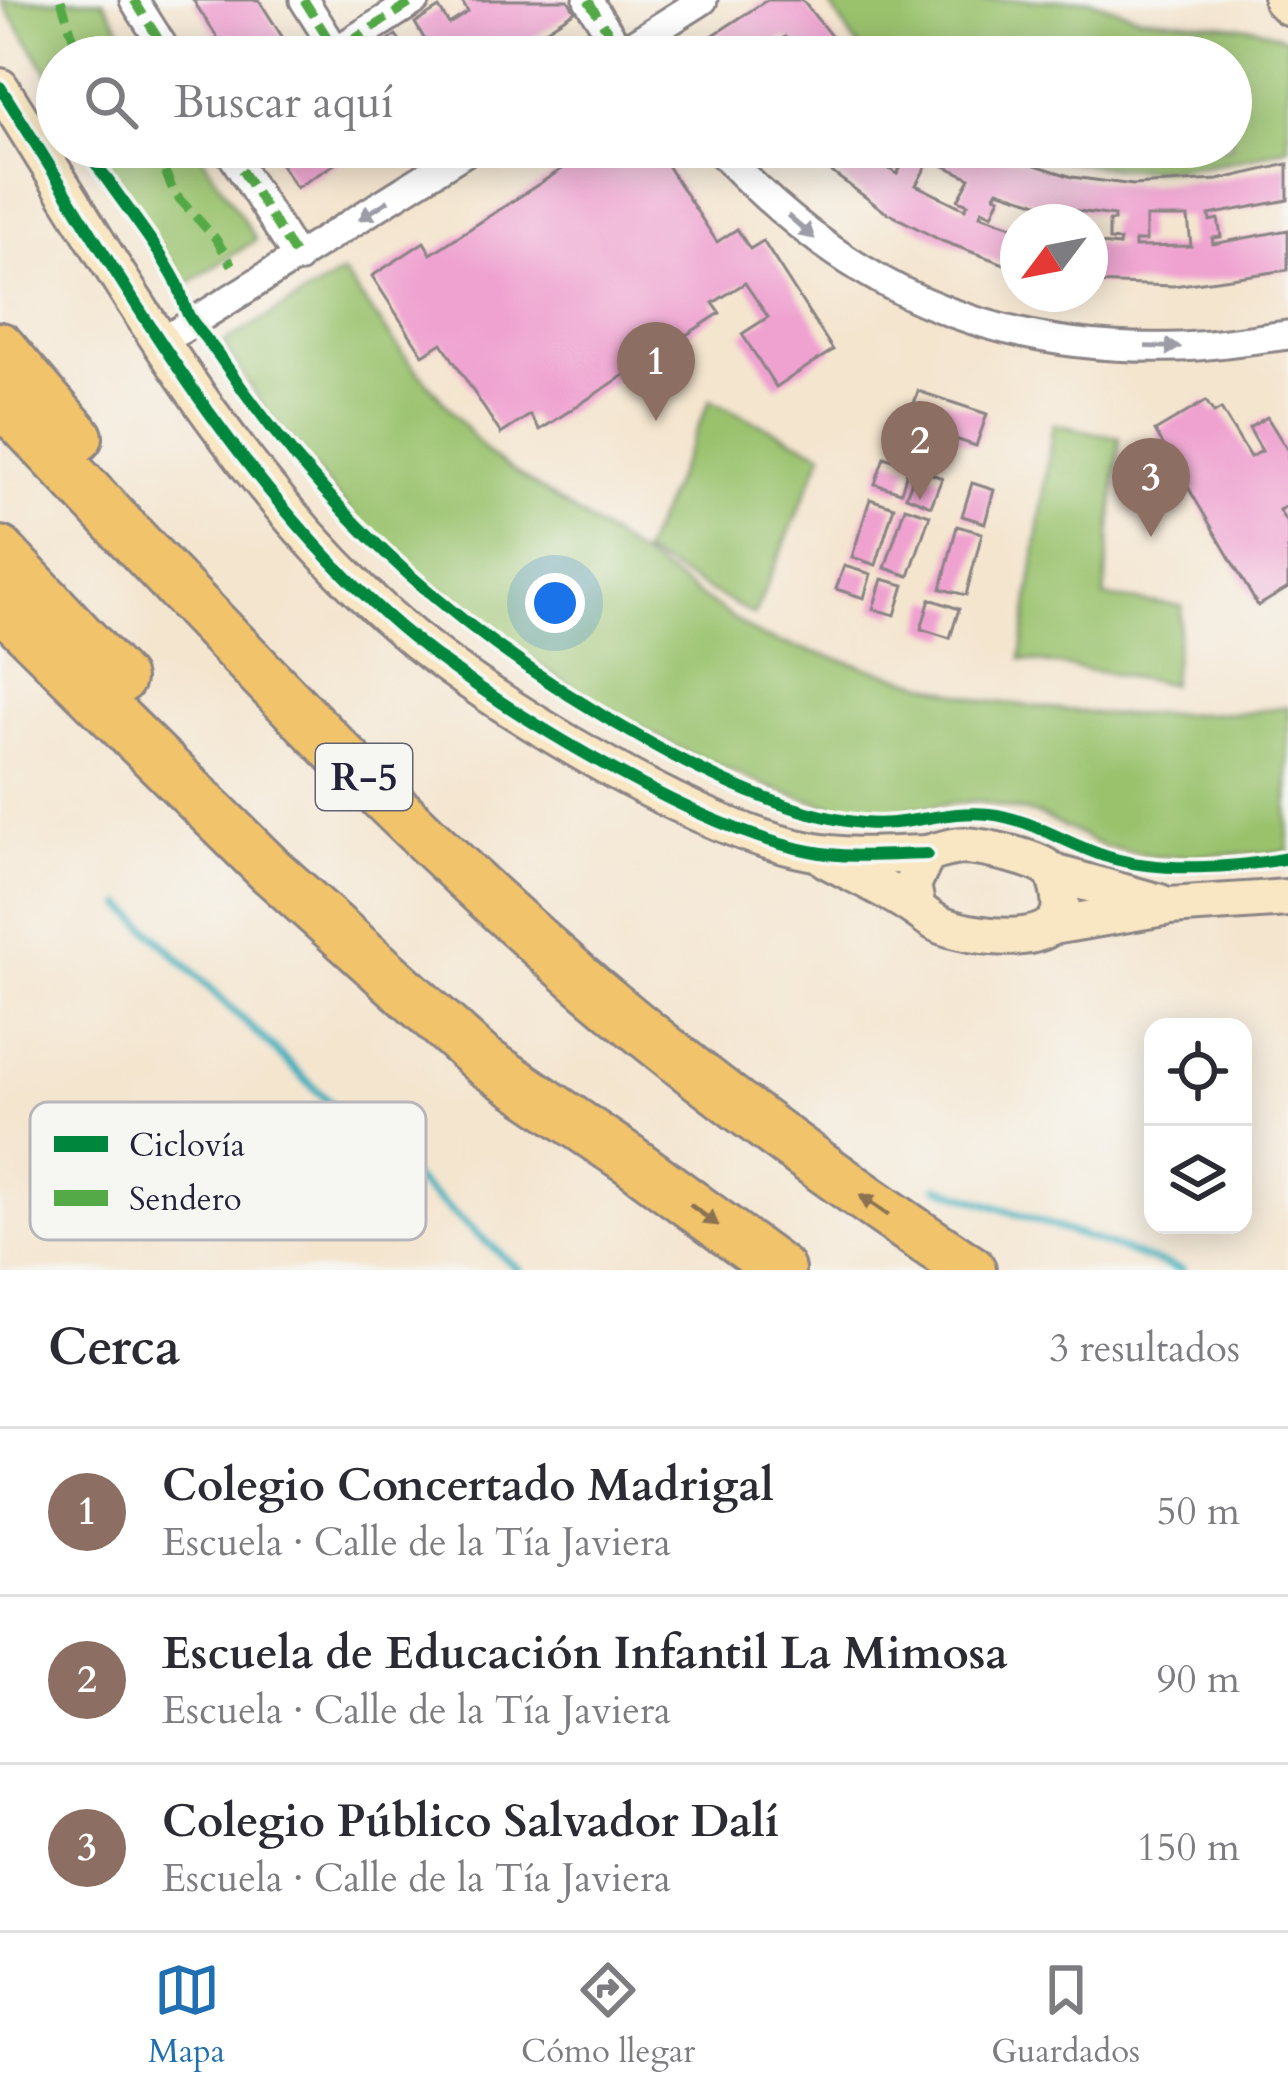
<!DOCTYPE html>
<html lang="es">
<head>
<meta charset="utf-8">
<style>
  body { margin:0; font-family:Cardo,serif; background:#f7f7f7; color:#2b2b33 }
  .controls { position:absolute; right:36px; bottom:36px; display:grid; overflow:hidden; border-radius:24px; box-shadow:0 6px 30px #0003 }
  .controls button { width:108px; height:108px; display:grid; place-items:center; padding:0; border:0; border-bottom:3px solid #e1e1e2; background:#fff; color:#2b2b33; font:60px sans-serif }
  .compass { position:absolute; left:1000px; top:204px; width:108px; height:108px; border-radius:50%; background:#fff; box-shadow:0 6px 30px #0003; rotate:238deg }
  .you { position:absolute; left:555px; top:603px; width:42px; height:42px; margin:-30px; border:9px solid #fff; border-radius:50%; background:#1a73e8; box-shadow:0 0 0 18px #1a73e833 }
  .badge { display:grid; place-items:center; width:78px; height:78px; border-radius:50%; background:#1f6fb2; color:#fff; font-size:39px; font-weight:700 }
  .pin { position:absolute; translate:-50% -99px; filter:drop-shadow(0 3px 6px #0008) }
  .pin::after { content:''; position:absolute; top:63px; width:42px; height:36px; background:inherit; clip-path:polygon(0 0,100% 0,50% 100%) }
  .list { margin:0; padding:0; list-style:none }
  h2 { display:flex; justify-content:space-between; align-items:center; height:156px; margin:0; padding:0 48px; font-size:51px }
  h2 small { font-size:39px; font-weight:400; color:#7c7c81 }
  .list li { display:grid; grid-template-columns:78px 1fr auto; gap:36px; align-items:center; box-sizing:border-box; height:168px; padding:0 48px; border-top:3px solid #e1e1e2 }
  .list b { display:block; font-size:45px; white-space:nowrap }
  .list p { margin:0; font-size:39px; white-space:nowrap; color:#7c7c81 }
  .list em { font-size:39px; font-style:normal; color:#7c7c81 }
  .icon { flex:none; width:66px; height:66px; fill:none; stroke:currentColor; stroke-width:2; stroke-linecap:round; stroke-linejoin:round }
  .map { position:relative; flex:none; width:1288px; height:1270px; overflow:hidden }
  .search { position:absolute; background:#fff; box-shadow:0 6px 30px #0003; left:36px; right:36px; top:36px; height:132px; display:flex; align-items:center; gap:30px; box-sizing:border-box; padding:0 42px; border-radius:66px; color:#7c7c81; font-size:45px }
  .sheet { height:660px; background:#fff }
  nav { display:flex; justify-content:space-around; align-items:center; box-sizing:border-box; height:168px; border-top:3px solid #e1e1e2; background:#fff; font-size:33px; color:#7c7c81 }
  nav a { display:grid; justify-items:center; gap:6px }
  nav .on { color:#1f6fb2 }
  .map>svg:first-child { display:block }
  .green { fill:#9ac26d; stroke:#5e7254; stroke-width:3 }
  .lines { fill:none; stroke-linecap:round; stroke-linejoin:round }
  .stream { stroke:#3faebc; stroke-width:8 }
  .building { fill:#efa2d0; fill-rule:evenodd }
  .street-casing { stroke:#8b8485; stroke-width:33 }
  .secondary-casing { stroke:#8b8485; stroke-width:42 }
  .highway-casing { stroke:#8b8485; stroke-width:54 }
  .street { stroke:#fff; stroke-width:27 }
  .secondary { stroke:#f9e7c3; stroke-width:36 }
  .highway { stroke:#f1c36a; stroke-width:48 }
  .quiet { stroke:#53aa46; stroke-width:9; stroke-dasharray:18 9; stroke-linecap:butt }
  .cycleway-casing { stroke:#f6f6f2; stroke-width:20 }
  .cycleway { stroke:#00873e; stroke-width:12 }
  .oneway { fill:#9c9ca7 }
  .oneway2 { fill:#8a7252 }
  .labels { text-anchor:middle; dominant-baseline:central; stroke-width:9; stroke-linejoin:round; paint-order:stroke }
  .shield { fill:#f6f6f2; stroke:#626272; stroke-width:3 }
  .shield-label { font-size:39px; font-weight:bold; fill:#22223b }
  .key { fill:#f6f6f2; stroke:#b6b6bb; stroke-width:3 }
  .key-label { font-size:33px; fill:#22223b }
</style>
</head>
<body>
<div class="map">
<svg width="1288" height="1270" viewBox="0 0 1288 1270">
  <rect width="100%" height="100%" fill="#f6f6f2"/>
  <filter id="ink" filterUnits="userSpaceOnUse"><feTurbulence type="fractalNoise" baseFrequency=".00833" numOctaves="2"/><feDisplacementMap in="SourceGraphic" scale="24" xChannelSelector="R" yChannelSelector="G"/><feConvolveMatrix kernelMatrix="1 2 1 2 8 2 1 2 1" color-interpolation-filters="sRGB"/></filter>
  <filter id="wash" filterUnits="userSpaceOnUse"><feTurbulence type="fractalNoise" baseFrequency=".004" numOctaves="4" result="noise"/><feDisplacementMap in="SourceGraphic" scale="48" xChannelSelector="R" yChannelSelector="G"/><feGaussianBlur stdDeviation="2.7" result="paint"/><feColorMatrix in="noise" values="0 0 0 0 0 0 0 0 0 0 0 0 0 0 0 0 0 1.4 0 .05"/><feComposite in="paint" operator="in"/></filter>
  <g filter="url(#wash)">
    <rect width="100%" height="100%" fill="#f4e5cf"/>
    <g class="green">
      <polygon points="1,0 103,0 139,57 57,57 57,87"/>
      <path d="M 827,0 L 1090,0 L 1138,16 L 1257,28 L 1288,39 L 1288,147 C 1191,177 1107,176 1010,147 L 1231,147 L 1231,57 L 871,57 L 856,44 Z"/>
      <polygon points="95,147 196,147 256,240 184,286"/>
      <polygon points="343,273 404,355 488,454 761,637 985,701 1111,715 1245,713 1288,706 1288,852 1156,857 1103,846 1039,815 976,801 862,815 776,790 690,754 588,698 449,605 362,526 266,411 223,343"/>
      <polygon points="710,400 823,453 754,615 642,554"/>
      <polygon points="1053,424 1120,438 1104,597 1182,606 1171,684 1021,659"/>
    </g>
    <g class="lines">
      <g class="stream">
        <polyline points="123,905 371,1142 519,1270"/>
        <polyline points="938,1187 1182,1270"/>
      </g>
    </g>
    <g id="blocks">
      <g class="building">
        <polygon points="193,0 259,0 288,46 270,57 230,57"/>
        <polygon points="461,0 568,0 575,11 503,57 376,57 372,51 396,35 407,51 425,40 415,23 439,8 449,24 468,12"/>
        <polygon points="767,0 802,0 848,57 802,57 785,37 760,57 718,57 706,40"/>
        <polygon points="270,147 362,147 296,188"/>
        <polygon points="596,147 655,147 717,242 737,229 750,249 763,241 833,350 776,387 742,334 768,317 745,283 713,303 720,313 540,430 530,415 501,434 442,343 423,355 372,276 424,242 431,254"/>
        <path d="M 798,147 L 858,147 L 897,174 L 900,169 L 892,165 L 902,150 L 910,156 L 912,150 L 908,147 L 980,147 L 1072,177 L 1133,185 L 1218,180 L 1288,164 L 1288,200 L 1209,215 L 1210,221 L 1218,219 L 1221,237 L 1212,238 L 1213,244 L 1288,230 L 1288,270 L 1173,286 L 1090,283 L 1090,243 L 1119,246 L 1120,241 L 1109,240 L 1109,221 L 1114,221 L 1114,216 L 1071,210 L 1067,222 L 1034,222 L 1038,203 L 998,190 L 995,195 L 1000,197 L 992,215 L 982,210 L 980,215 L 1018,228 L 1018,269 L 942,241 L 884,211 ZM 930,159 L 970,178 L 958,200 L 968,204 L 965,209 L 916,185 ZM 1146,217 L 1188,217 L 1191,246 L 1135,247 L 1135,241 L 1146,241 Z"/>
        <polygon points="918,391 987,414 976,446 908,423"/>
        <polygon points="1206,401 1214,413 1221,409 1250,457 1262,451 1249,428 1267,417 1288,451 1288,505 1279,510 1288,525 1288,588 1258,606 1155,431"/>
        <polygon points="884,457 909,465 901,492 875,484"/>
        <polygon points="917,468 942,478 931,506 906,496"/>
        <polygon points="972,483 994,490 985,523 962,516"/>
        <polygon points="870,499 894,507 876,565 852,557"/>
        <polygon points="905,507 930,515 909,576 885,568"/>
        <polygon points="957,526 982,533 966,595 941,589"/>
        <polygon points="844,566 871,574 864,598 836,589"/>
        <polygon points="882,579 904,585 895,615 873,609"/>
        <polygon points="930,599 959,609 950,638 921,629"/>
      </g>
    </g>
  </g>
  <g filter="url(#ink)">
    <use href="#blocks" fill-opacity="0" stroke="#8b8485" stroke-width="3"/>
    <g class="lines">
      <defs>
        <g id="street">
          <polyline points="134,0 170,57"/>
          <polyline points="304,0 336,51"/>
          <polyline points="588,0 621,52"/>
          <polyline points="326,57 416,0"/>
          <polyline points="613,57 703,0"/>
          <polyline points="227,147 298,259"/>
          <path d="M 716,147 C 844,286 987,353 1179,347 C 1215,346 1252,339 1288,335"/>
          <polyline points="163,341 473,147"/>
        </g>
        <g id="secondary">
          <polyline points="1282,0 1288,6"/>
          <path d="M 0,87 C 116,269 223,467 385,614 C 447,670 521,717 593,758 C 654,793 741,838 810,851 C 848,859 888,855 927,854"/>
          <path d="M 826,859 C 855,875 888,889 915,908 C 927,916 933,923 946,927 C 975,937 1069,952 1060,898 C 1059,891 1056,878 1052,872 C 1041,858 982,847 964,846 C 951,846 939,851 927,854 L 912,885 L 917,909"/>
          <polyline points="1053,873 1160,903"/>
          <polyline points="1052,926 1170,906 1288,898"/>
        </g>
        <g id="highway">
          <polyline points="0,347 78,437"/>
          <path d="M 0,399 C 192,601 380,808 592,989 C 712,1091 840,1183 971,1270"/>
          <polyline points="0,551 120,679"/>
          <polyline points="0,604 270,870 482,1060 629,1159 780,1270"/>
        </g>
      </defs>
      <use href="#street" class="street-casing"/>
      <use href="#secondary" class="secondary-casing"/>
      <use href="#highway" class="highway-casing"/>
      <use href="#street" class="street"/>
      <use href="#secondary" class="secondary"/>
      <use href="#highway" class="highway"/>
      <g class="quiet">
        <polyline points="61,0 75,44 88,57"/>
        <polyline points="134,0 170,57"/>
        <polyline points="304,0 336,51"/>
        <polyline points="588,0 621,52"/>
        <polyline points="326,57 416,0"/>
        <polyline points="155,147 174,193 216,239 232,265"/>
        <polyline points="227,147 298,259"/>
      </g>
      <defs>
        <g id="cycleway">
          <path d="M 0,87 C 116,269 223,467 385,614 C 447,670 521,717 593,758 C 654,793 741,838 810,851 C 848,859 888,855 927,854"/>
          <path d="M 85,147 C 114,193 151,235 177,283 C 182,293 183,306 189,316 C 199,332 212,345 222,360 C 334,524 470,643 643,739 C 706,775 789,815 862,823 C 905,828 946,809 989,814 C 1033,819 1067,845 1108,857 C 1159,873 1236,868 1288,858"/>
        </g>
      </defs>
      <use href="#cycleway" class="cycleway-casing"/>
      <use href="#cycleway" class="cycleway"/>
    </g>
    <defs><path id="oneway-solid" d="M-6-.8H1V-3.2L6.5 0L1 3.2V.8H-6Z" transform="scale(3)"/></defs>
    <g class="oneway">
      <use href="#oneway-solid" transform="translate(374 210) rotate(147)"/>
      <use href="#oneway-solid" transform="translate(801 227) rotate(41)"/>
      <use href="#oneway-solid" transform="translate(1163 347) rotate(1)"/>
    </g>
    <g class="oneway2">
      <use href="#oneway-solid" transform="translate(874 1205) rotate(-145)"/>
      <use href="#oneway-solid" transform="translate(704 1215) rotate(36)"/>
    </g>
  </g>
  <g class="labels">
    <rect class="shield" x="316" y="744" width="96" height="66" rx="9"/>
    <g class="shield-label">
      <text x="364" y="777">R-5</text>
    </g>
  </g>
  <rect x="30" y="1102" width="396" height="138" rx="18" class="key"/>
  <rect x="54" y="1136" width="54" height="16" fill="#00873e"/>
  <rect x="54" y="1190" width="54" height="16" fill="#53aa46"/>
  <g class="key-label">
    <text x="129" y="1156">Ciclovía</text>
    <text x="129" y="1210">Sendero</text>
  </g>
</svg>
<div class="controls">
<button><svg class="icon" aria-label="locate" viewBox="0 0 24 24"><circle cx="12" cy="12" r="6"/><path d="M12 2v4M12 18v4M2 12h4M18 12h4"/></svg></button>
<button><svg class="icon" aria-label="layers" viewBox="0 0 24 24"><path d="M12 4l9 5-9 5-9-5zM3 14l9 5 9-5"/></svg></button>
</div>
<svg class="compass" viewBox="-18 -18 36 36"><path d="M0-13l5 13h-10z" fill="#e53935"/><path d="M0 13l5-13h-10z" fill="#7c7c81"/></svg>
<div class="you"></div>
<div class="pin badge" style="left:656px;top:421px;background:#8d6e63">1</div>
<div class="pin badge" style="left:920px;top:500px;background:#8d6e63">2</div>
<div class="pin badge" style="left:1151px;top:537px;background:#8d6e63">3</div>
<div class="search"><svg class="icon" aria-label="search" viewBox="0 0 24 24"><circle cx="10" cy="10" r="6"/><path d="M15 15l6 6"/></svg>Buscar aquí</div>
</div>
<section class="sheet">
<h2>Cerca<small>3 resultados</small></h2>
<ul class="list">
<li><span class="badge" style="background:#8d6e63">1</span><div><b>Colegio Concertado Madrigal</b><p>Escuela · Calle de la Tía Javiera</p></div><em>50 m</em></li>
<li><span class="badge" style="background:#8d6e63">2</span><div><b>Escuela de Educación Infantil La Mimosa</b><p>Escuela · Calle de la Tía Javiera</p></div><em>90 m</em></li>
<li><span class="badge" style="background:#8d6e63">3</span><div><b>Colegio Público Salvador Dalí</b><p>Escuela · Calle de la Tía Javiera</p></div><em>150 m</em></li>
</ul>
</section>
<nav>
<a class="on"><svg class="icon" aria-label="map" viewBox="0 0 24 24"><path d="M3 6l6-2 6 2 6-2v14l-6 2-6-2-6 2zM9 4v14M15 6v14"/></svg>Mapa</a>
<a><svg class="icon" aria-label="directions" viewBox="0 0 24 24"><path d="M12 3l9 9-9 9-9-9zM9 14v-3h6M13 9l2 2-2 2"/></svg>Cómo llegar</a>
<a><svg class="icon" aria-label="saved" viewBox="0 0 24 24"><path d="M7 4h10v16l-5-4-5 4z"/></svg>Guardados</a>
</nav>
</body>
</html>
